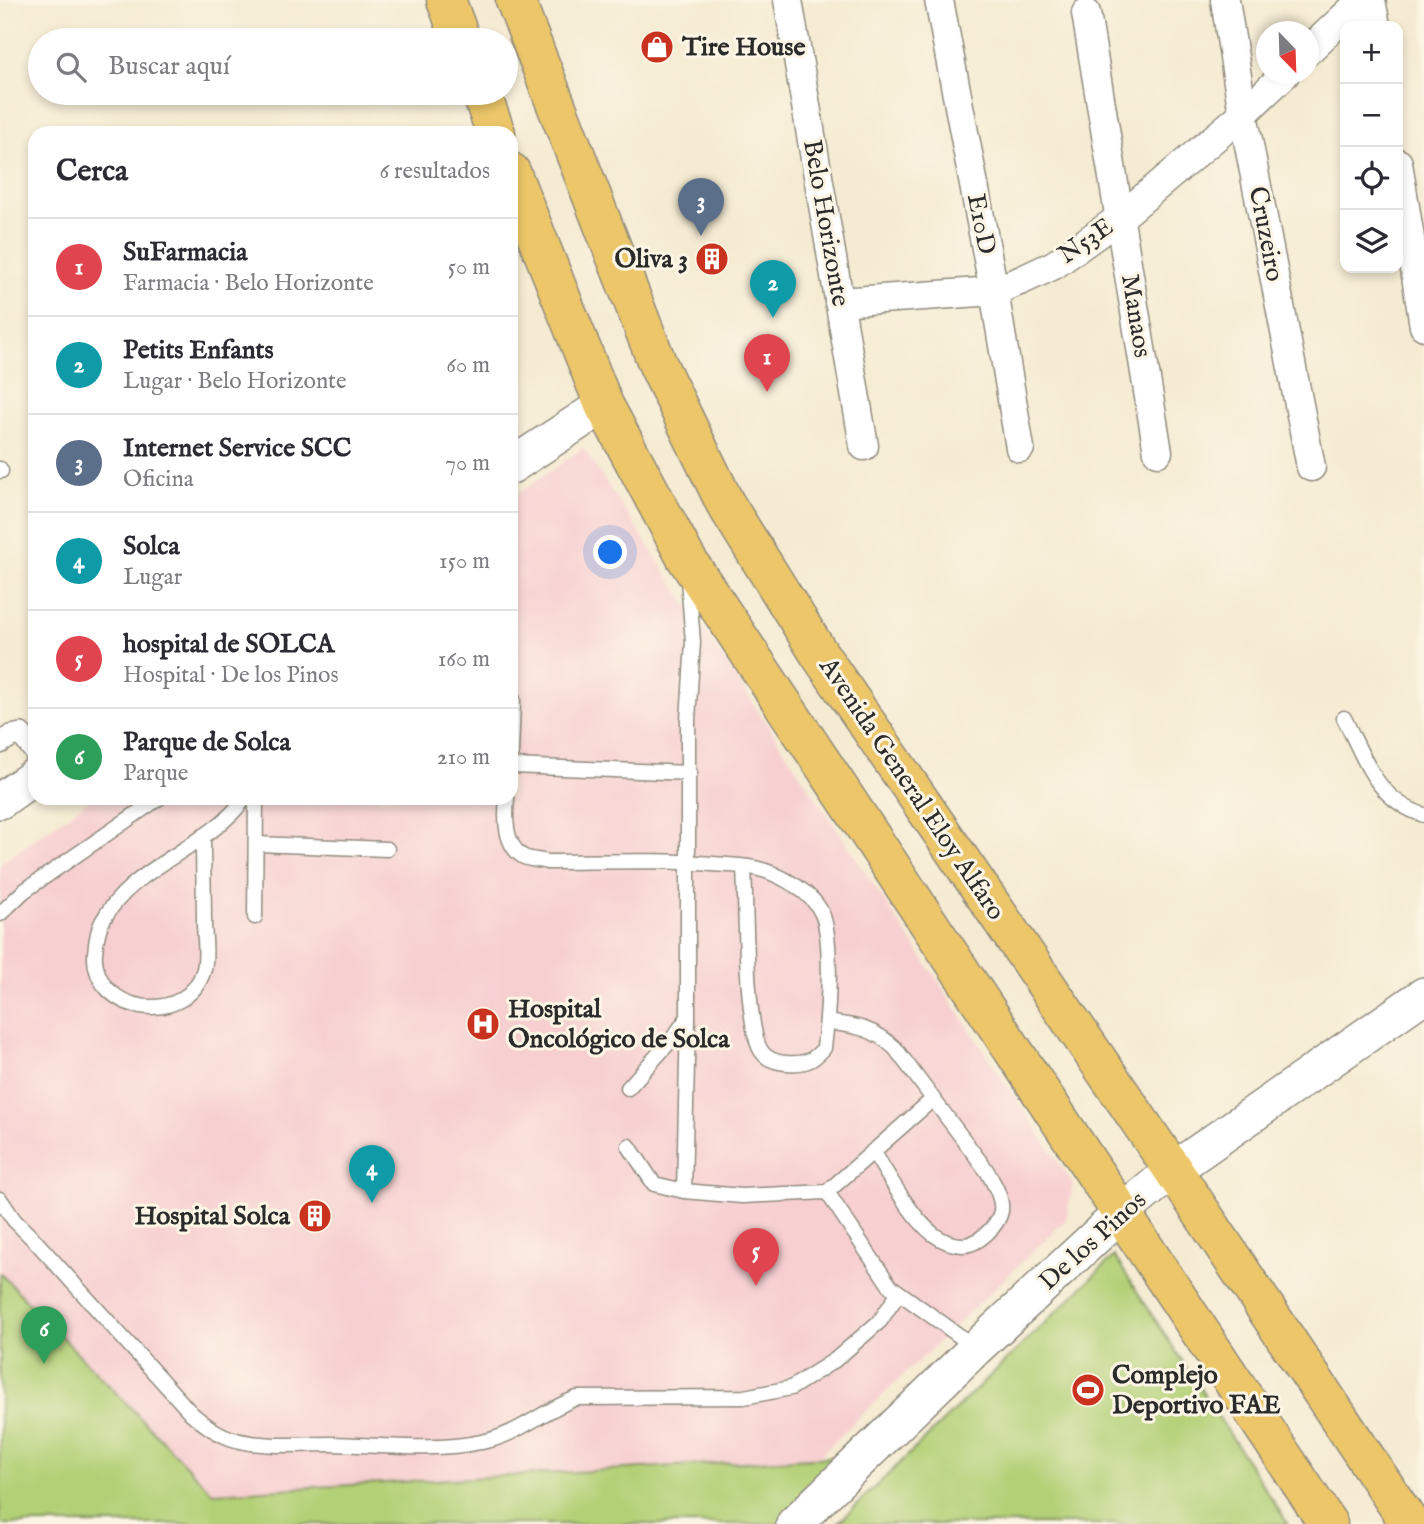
<!DOCTYPE html>
<html lang="es">
<head>
<meta charset="utf-8">
<style>
  body { margin:0; font-family:"IM FELL English",serif; background:#f2f2f3; color:#2b2b33 }
  .controls { position:absolute; right:21px; top:21px; display:grid; overflow:hidden; border-radius:14px; box-shadow:0 4px 10px #0003 }
  .controls button { width:63px; height:63px; display:grid; place-items:center; padding:0; border:0; border-bottom:2px solid #e1e1e2; background:#fff; color:#2b2b33; font:35px sans-serif }
  .compass { position:absolute; left:1256px; top:21px; width:63px; height:63px; border-radius:50%; background:#fff; box-shadow:0 4px 10px #0003; rotate:157deg }
  .you { position:absolute; left:611px; top:553px; width:24px; height:24px; margin:-18px; border:5px solid #fff; border-radius:50%; background:#1a73e8; box-shadow:0 0 0 10px #1a73e833 }
  .badge { display:grid; place-items:center; width:46px; height:46px; border-radius:50%; background:#db2777; color:#fff; font-size:23px; font-weight:700 }
  .pin { position:absolute; translate:-50% -58px; filter:drop-shadow(0 2px 4px #0008) }
  .pin::after { content:''; position:absolute; top:37px; width:24px; height:21px; background:inherit; clip-path:polygon(0 0,100% 0,50% 100%) }
  .list { margin:0; padding:0; list-style:none }
  h2 { display:flex; justify-content:space-between; align-items:center; height:91px; margin:0; padding:0 28px; font-size:30px }
  h2 small { font-size:23px; font-weight:400; color:#7c7c81 }
  .list li { display:grid; grid-template-columns:46px 1fr auto; gap:21px; align-items:center; box-sizing:border-box; height:98px; padding:0 28px; border-top:2px solid #e1e1e2 }
  .list b { display:block; font-size:26px; white-space:nowrap }
  .list p { margin:0; font-size:23px; white-space:nowrap; color:#7c7c81 }
  .list em { font-size:23px; font-style:normal; color:#7c7c81 }
  .icon { flex:none; width:38px; height:38px; fill:none; stroke:currentColor; stroke-width:2; stroke-linecap:round; stroke-linejoin:round }
  .map { position:relative; flex:none; width:1424px; height:1524px; overflow:hidden }
  .search { position:absolute; background:#fff; box-shadow:0 4px 10px #0003; left:28px; top:28px; width:490px; height:77px; display:flex; align-items:center; gap:18px; box-sizing:border-box; padding:0 24px; border-radius:38px; color:#7c7c81; font-size:26px }
  .panel { position:absolute; background:#fff; box-shadow:0 4px 10px #0003; left:28px; top:126px; width:490px; height:679px; border-radius:21px }
  .map>svg:first-child { display:block }
  .built { fill:#f7cfd1 }
  .park { fill:#b2d076; stroke:#6e7e50; stroke-width:2 }
  .lines { fill:none; stroke-linecap:round; stroke-linejoin:round }
  .service-casing { stroke:#908b7e; stroke-width:17 }
  .pedestrian-casing { stroke:#908b7e; stroke-width:24 }
  .minor-casing { stroke:#908b7e; stroke-width:31 }
  .tertiary-casing { stroke:#908b7e; stroke-width:38 }
  .primary-casing { stroke:#908b7e; stroke-width:41 }
  .service { stroke:#fff; stroke-width:14 }
  .pedestrian { stroke:#fff; stroke-width:21 }
  .minor { stroke:#fff; stroke-width:28 }
  .tertiary { stroke:#fff; stroke-width:35 }
  .primary { stroke:#ecc669; stroke-width:38 }
  .labels { text-anchor:middle; dominant-baseline:central; stroke-width:6; stroke-linejoin:round; paint-order:stroke }
  .poi-label { font-size:26px; font-weight:bold; fill:#2b2b2b; stroke:#fcf5e5; text-anchor:start }
  .street-label { font-size:26px; fill:#2b2b2b; stroke:#fcf5e5 }
</style>
</head>
<body>
<div class="map">
<svg width="1424" height="1524" viewBox="0 0 1424 1524">
  <rect width="100%" height="100%" fill="#fcf5e5"/>
  <filter id="ink" filterUnits="userSpaceOnUse"><feTurbulence type="fractalNoise" baseFrequency=".0143" numOctaves="2"/><feDisplacementMap in="SourceGraphic" scale="14" xChannelSelector="R" yChannelSelector="G"/><feConvolveMatrix kernelMatrix="1 2 1 2 8 2 1 2 1" color-interpolation-filters="sRGB"/></filter>
  <filter id="wash" filterUnits="userSpaceOnUse"><feTurbulence type="fractalNoise" baseFrequency=".00686" numOctaves="4" result="noise"/><feDisplacementMap in="SourceGraphic" scale="28" xChannelSelector="R" yChannelSelector="G"/><feGaussianBlur stdDeviation="1.57" result="paint"/><feColorMatrix in="noise" values="0 0 0 0 0 0 0 0 0 0 0 0 0 0 0 0 0 1.4 0 .05"/><feComposite in="paint" operator="in"/></filter>
  <g filter="url(#wash)">
    <rect width="100%" height="100%" fill="#f5ebd2"/>
    <polygon class="built" points="583,448 1073,1184 1066,1220 817,1458 213,1493 0,1273 0,864 92,798 511,798 511,499"/>
    <g class="park">
      <polygon points="1114,1256 1288,1524 837,1524"/>
      <polygon points="0,1273 213,1493 865,1455 794,1524 0,1524"/>
    </g>
  </g>
  <g filter="url(#ink)">
    <g class="lines">
      <defs>
        <g id="service">
          <polyline points="0,469 1,471"/>
          <polyline points="511,693 513,700 511,754"/>
          <path d="M 1344,718 C 1365,759 1376,800 1424,815"/>
          <polyline points="511,766 690,773"/>
          <path d="M 507,798 C 505,817 504,846 524,857 C 531,860 540,860 547,862 C 602,862 658,859 713,864 C 726,865 741,865 755,868 C 778,873 814,892 823,916 C 833,945 828,1017 824,1048 C 821,1052 816,1056 812,1059 C 799,1066 771,1065 762,1052 C 745,1031 746,901 744,867"/>
          <path d="M 203,836 C 203,866 204,896 204,926 C 205,939 207,956 204,969 C 188,1028 92,1015 95,953 C 96,943 97,931 102,922 C 132,865 208,849 245,798"/>
          <polyline points="256,844 387,849"/>
          <polyline points="0,914 24,891 159,798"/>
          <polyline points="255,917 256,798"/>
          <path d="M 827,1022 C 856,1026 872,1027 895,1048 L 987,1171 C 993,1182 1003,1198 1001,1211 C 998,1226 978,1245 963,1245 C 952,1245 941,1240 933,1234 C 911,1217 888,1175 873,1151"/>
          <polyline points="628,1088 673,1038 688,1017 688,720 693,642 688,580"/>
          <polyline points="629,1146 654,1184 684,1191 742,1196 827,1192 933,1099"/>
          <polyline points="684,1191 688,1018"/>
          <polyline points="827,1192 890,1286 975,1347"/>
          <path d="M 0,1199 L 14,1220 L 37,1243 L 191,1413 C 205,1425 218,1435 236,1440 C 266,1448 301,1444 332,1444 C 381,1445 433,1452 481,1442 C 517,1436 543,1410 577,1398 L 744,1397 L 791,1388 L 835,1360 L 880,1321 L 898,1294"/>
        </g>
        <polyline id="pedestrian" points="0,743 11,736 21,734 35,752"/>
        <g id="minor">
          <polyline points="788,0 864,446"/>
          <polyline points="939,0 994,291 1020,448"/>
          <polyline points="1225,0 1243,114 1311,467"/>
          <polyline points="1371,0 1376,26"/>
          <polyline points="1086,13 1158,452"/>
          <polyline points="1308,51 1362,0"/>
          <polyline points="1398,163 1424,326"/>
          <polyline points="839,302 994,291 1022,280 1054,265 1121,217 1243,114 1285,74"/>
        </g>
        <g id="tertiary">
          <polyline points="511,466 604,405"/>
          <polyline points="0,801 35,776"/>
          <polyline points="794,1524 976,1348 1120,1214 1173,1170 1424,995"/>
        </g>
        <g id="primary">
          <polyline points="446,0 461,40"/>
          <polyline points="515,0 658,365 725,503 818,652 1173,1170 1410,1524"/>
          <polyline points="481,93 496,133"/>
          <polyline points="511,172 604,405 686,558 1328,1524"/>
        </g>
      </defs>
      <use href="#service" class="service-casing"/>
      <use href="#pedestrian" class="pedestrian-casing"/>
      <use href="#minor" class="minor-casing"/>
      <use href="#tertiary" class="tertiary-casing"/>
      <use href="#primary" class="primary-casing"/>
      <use href="#service" class="service"/>
      <use href="#pedestrian" class="pedestrian"/>
      <use href="#minor" class="minor"/>
      <use href="#tertiary" class="tertiary"/>
      <use href="#primary" class="primary"/>
    </g>
  </g>
  <defs>
    <symbol id="shop-disc" viewBox="-11 -11 22 22"><circle r="9.5" fill="#c8321e" stroke="#fcf5e5"/><path d="M-5-2.5h2.3a2.7 3.5 0 0 1 5.4 0H5L5.5 6h-11ZM-1.5-2.5h3a1.5 2.3 0 0 0-3 0Z" fill="#fff"/></symbol>
    <symbol id="building-disc" viewBox="-11 -11 22 22"><circle r="9.5" fill="#c8321e" stroke="#fcf5e5"/><path d="M-4-6H4V6H1V3H-1V6H-4ZM-2.5-4.3h1.7v1.8h-1.7ZM.8-4.3h1.7v1.8H.8ZM-2.5-1h1.7V.8h-1.7ZM.8-1h1.7V.8H.8Z" fill="#fff"/></symbol>
    <symbol id="hospital-disc" viewBox="-11 -11 22 22"><circle r="9.5" fill="#c8321e" stroke="#fcf5e5"/><path d="M-5-5h3v3.5h4V-5h3V5h-3V1.5h-4V5h-3Z" fill="#fff"/></symbol>
    <symbol id="stadium-disc" viewBox="-11 -11 22 22"><circle r="9.5" fill="#c8321e" stroke="#fcf5e5"/><path d="M0-5a6.5 5 0 1 0 0 10a6.5 5 0 1 0 0-10ZM-3.5-1.8h7v3.6h-7Z" fill="#fff"/></symbol>
  </defs>
  <g fill-rule="evenodd">
    <use href="#shop-disc" x="638" y="28" width="38" height="38"/>
    <use href="#building-disc" x="693" y="240" width="38" height="38"/>
    <use href="#hospital-disc" x="464" y="1005" width="38" height="38"/>
    <use href="#building-disc" x="296" y="1197" width="38" height="38"/>
    <use href="#stadium-disc" x="1069" y="1371" width="38" height="38"/>
  </g>
  <g class="labels">
    <g class="poi-label">
      <text x="682" y="47">Tire House</text>
      <text x="688" y="259" text-anchor="end">Oliva 3</text>
      <text x="508" y="1009">Hospital<tspan x="508" dy="30">Oncológico de Solca</tspan></text>
      <text x="290" y="1216" text-anchor="end">Hospital Solca</text>
      <text x="1112" y="1375">Complejo<tspan x="1112" dy="30">Deportivo FAE</tspan></text>
    </g>
    <g class="street-label">
      <text transform="translate(826 223) rotate(80)">Belo Horizonte</text>
      <text transform="translate(981 224) rotate(79)">E10D</text>
      <text transform="translate(1266 234) rotate(79)">Cruzeiro</text>
      <text transform="translate(1086 241) rotate(-35)">N53E</text>
      <text transform="translate(1136 316) rotate(81)">Manaos</text>
      <text transform="translate(912 789) rotate(56)">Avenida General Eloy Alfaro</text>
      <text transform="translate(1093 1241) rotate(-42)">De los Pinos</text>
    </g>
  </g>
</svg>
<div class="controls">
<button>+</button>
<button>−</button>
<button><svg class="icon" aria-label="locate" viewBox="0 0 24 24"><circle cx="12" cy="12" r="6"/><path d="M12 2v4M12 18v4M2 12h4M18 12h4"/></svg></button>
<button><svg class="icon" aria-label="layers" viewBox="0 0 24 24"><path d="M12 4l9 5-9 5-9-5zM3 14l9 5 9-5"/></svg></button>
</div>
<svg class="compass" viewBox="-18 -18 36 36"><path d="M0-13l5 13h-10z" fill="#e53935"/><path d="M0 13l5-13h-10z" fill="#7c7c81"/></svg>
<div class="you"></div>
<div class="pin badge" style="left:767px;top:392px;background:#e0444e">1</div>
<div class="pin badge" style="left:773px;top:318px;background:#0f9aa8">2</div>
<div class="pin badge" style="left:701px;top:236px;background:#5c6f8a">3</div>
<div class="pin badge" style="left:372px;top:1203px;background:#0f9aa8">4</div>
<div class="pin badge" style="left:756px;top:1286px;background:#e0444e">5</div>
<div class="pin badge" style="left:44px;top:1364px;background:#2e9e5b">6</div>
<div class="search"><svg class="icon" aria-label="search" viewBox="0 0 24 24"><circle cx="10" cy="10" r="6"/><path d="M15 15l6 6"/></svg>Buscar aquí</div>
<section class="panel">
<h2>Cerca<small>6 resultados</small></h2>
<ul class="list">
<li><span class="badge" style="background:#e0444e">1</span><div><b>SuFarmacia</b><p>Farmacia · Belo Horizonte</p></div><em>50 m</em></li>
<li><span class="badge" style="background:#0f9aa8">2</span><div><b>Petits Enfants</b><p>Lugar · Belo Horizonte</p></div><em>60 m</em></li>
<li><span class="badge" style="background:#5c6f8a">3</span><div><b>Internet Service SCC</b><p>Oficina</p></div><em>70 m</em></li>
<li><span class="badge" style="background:#0f9aa8">4</span><div><b>Solca</b><p>Lugar</p></div><em>150 m</em></li>
<li><span class="badge" style="background:#e0444e">5</span><div><b>hospital de SOLCA</b><p>Hospital · De los Pinos</p></div><em>160 m</em></li>
<li><span class="badge" style="background:#2e9e5b">6</span><div><b>Parque de Solca</b><p>Parque</p></div><em>210 m</em></li>
</ul>
</section>
</div>
</body>
</html>
